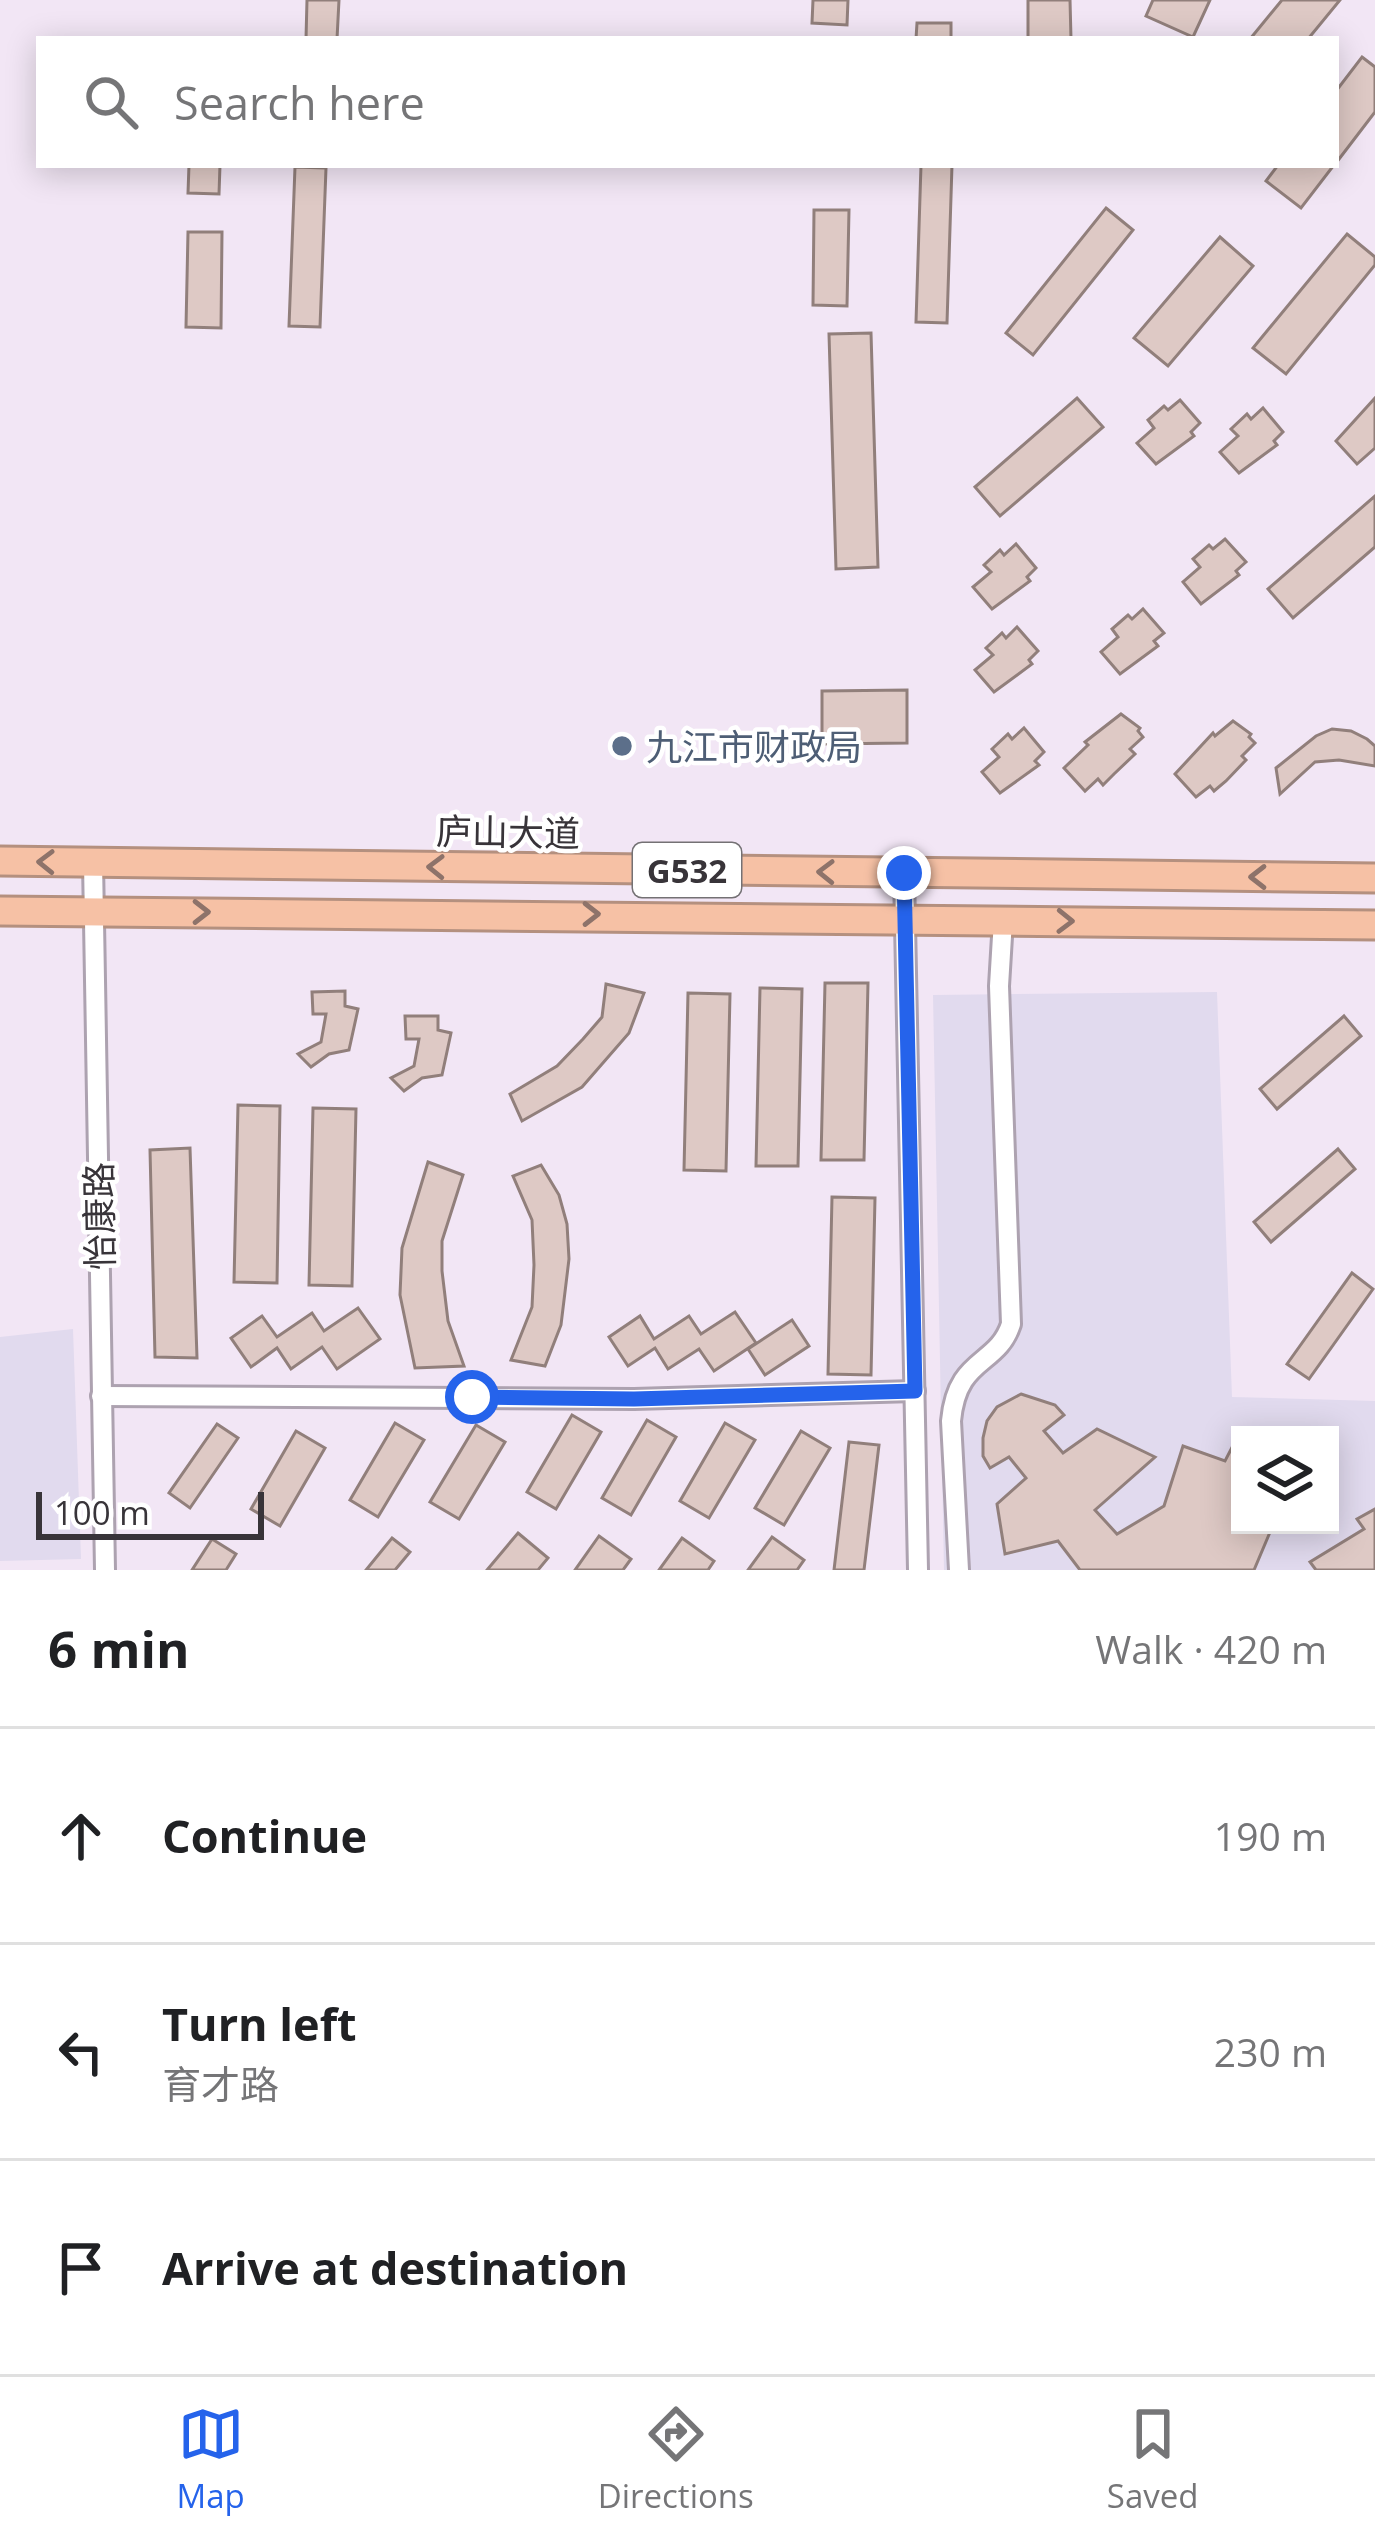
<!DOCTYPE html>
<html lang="en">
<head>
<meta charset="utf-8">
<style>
  body { margin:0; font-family:"Open Sans","Noto Sans SC",sans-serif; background:#f6f6f6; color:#202124 }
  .controls { position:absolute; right:36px; bottom:36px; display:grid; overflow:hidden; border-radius:0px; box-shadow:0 6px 30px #0003 }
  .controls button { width:108px; height:108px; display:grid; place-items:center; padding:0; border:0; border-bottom:3px solid #e0e0e0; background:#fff; color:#202124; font:60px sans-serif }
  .scale { position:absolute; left:36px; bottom:30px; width:228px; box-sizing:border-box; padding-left:12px; border:6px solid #383439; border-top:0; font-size:33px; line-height:42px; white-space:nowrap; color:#383439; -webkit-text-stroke:9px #fff; paint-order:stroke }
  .stop { position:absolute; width:36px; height:36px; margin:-27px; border:9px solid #2563eb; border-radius:50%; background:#fff }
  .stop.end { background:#2563eb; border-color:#fff; box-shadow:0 3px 12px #0008 }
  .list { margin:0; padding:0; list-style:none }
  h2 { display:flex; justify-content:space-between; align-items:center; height:156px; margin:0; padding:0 48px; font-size:51px }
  h2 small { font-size:39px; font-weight:400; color:#757577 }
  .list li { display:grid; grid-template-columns:78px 1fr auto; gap:36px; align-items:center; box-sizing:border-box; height:216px; padding:0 48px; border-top:3px solid #e0e0e0 }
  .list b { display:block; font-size:45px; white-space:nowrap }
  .list p { margin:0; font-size:39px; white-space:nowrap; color:#757577 }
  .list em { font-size:39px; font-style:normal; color:#757577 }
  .icon { flex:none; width:66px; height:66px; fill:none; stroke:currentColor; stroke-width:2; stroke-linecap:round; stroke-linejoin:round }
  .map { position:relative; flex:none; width:1375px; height:1570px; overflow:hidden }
  .search { position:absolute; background:#fff; box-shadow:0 6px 30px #0003; left:36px; right:36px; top:36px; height:132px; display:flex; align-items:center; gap:30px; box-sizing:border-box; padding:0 42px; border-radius:0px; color:#757577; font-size:45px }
  .sheet { height:804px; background:#fff }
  nav { display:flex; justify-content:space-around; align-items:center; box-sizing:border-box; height:168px; border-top:3px solid #e0e0e0; background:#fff; font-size:33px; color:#757577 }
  nav a { display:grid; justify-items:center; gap:6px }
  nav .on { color:#2563eb }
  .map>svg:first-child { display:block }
  .education { fill:#e1daee; fill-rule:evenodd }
  .building { fill:#dec9c5; stroke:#917f7b; stroke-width:3 }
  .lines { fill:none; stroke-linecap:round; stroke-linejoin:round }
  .minor-casing { stroke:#ada2b0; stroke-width:24 }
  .highway-casing { stroke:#b4907f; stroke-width:33 }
  .minor { stroke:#fff; stroke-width:18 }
  .highway { stroke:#f6c1a5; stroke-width:27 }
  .oneway { stroke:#8e736a }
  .route { stroke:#2563eb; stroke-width:15 }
  .service-dot { fill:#5c6f8a; stroke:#fff; stroke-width:4.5 }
  .labels { text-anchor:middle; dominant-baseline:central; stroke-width:9; stroke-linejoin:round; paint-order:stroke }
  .shield { fill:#fff; stroke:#747174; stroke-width:3 }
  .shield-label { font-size:33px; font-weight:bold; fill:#383439 }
  .service-label { font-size:36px; fill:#4e5e75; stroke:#fff; text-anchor:start }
  .street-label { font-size:36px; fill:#383439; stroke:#fff }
</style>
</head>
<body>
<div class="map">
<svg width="1375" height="1570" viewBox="0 0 1375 1570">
  <rect width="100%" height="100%" fill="#f2e6f5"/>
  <g class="education">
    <path d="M 1217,992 L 1232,1397 L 1375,1401 L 1375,1570 L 944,1570 L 933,995 ZM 1240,1435 L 1330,1435 L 1330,1525 L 1240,1525 Z"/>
    <polygon points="73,1329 81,1559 0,1561 0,1337"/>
  </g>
  <g class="building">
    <polygon points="307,0 339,0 337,39 306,39"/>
    <polygon points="813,0 848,0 847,25 812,23"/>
    <polygon points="1028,0 1070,0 1071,39 1028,39"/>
    <polygon points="1153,0 1210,0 1193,37 1146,16"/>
    <polygon points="1282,0 1340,0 1308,39 1250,39"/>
    <polygon points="917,23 951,23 951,39 916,39"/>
    <polygon points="1362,57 1375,67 1375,112 1336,163 1336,91"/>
    <polygon points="189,165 220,165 219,194 188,193"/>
    <polygon points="921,165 952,165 947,323 916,322"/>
    <polygon points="1278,165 1334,165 1301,208 1266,181"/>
    <polygon points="295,167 326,168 320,327 289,326"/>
    <polygon points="1106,208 1133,230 1033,355 1006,333"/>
    <polygon points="814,210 849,210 847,306 813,305"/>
    <polygon points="188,232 222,232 221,328 186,327"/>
    <polygon points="1347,234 1375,257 1375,265 1286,374 1253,348"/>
    <polygon points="1220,237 1253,266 1168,366 1134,338"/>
    <polygon points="871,333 878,567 836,569 829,334"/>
    <polygon points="1077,398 1103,427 1000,516 975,487"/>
    <polygon points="1375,398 1375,448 1357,464 1336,441"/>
    <polygon points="1180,400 1200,423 1191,432 1194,436 1156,464 1137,443 1154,428 1148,420 1164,406 1168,410"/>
    <polygon points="1263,408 1283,432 1274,441 1277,445 1239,473 1220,452 1238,436 1231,429 1247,414 1251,419"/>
    <polygon points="1375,496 1375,547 1293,618 1268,589"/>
    <polygon points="1225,539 1246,562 1236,571 1239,575 1201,604 1183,582 1200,567 1193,559 1209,545 1213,549"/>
    <polygon points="1016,544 1036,568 1027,577 1030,581 992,609 973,587 991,572 984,565 1000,550 1004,555"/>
    <polygon points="1143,609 1164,633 1154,641 1158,646 1120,674 1101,652 1118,637 1112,629 1128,615 1132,619"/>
    <polygon points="1017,627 1038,651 1029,660 1032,664 994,692 975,670 993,655 986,648 1002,633 1006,638"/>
    <polygon points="907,690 907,743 822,744 822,691"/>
    <polygon points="1121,714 1140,728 1138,731 1143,737 1130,749 1135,754 1114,774 1103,785 1098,779 1085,791 1064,768 1088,745 1085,742"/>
    <polygon points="1233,721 1251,734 1249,737 1255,743 1242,756 1246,760 1226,781 1214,791 1210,786 1196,797 1175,774 1213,733 1215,736"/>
    <polygon points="1024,728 1044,752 1035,761 1039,765 1000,793 982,772 999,757 992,749 1008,734 1012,739"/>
    <polygon points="1332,729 1351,731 1367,739 1375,746 1375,766 1339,760 1315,762 1280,794 1276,768 1316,736"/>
    <polygon points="825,983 868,983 864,1160 821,1160"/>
    <polygon points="606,984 644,993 629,1033 582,1087 522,1121 510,1094 557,1066 583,1039 602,1017"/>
    <polygon points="760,988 802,989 798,1166 756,1166"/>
    <polygon points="345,991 345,1006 358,1009 349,1050 329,1054 311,1067 298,1054 321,1042 326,1014 313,1014 312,992"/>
    <polygon points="688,993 730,994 726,1171 684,1170"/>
    <polygon points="405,1016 438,1016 438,1030 451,1033 442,1075 422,1078 404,1091 391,1078 414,1066 419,1039 406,1039"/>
    <polygon points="1344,1016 1361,1036 1277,1109 1260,1089"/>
    <polygon points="238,1105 280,1106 277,1283 234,1282"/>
    <polygon points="313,1108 356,1109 352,1286 309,1285"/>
    <polygon points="190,1148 197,1358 155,1357 150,1150"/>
    <polygon points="1338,1149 1355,1169 1271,1242 1254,1222"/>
    <polygon points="428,1162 463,1175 442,1241 442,1271 448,1321 464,1366 415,1368 400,1295 402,1248"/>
    <polygon points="541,1165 559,1195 567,1224 569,1259 561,1325 545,1366 511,1360 532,1307 534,1265 532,1220 513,1176"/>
    <polygon points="832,1197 875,1198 871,1375 828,1374"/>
    <polygon points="1352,1273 1373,1289 1309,1379 1287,1364"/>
    <polygon points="358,1308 380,1339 337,1369 322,1347 291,1369 277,1348 251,1367 231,1338 262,1316 277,1337 312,1313 324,1331"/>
    <polygon points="735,1312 756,1343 714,1371 699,1349 668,1369 655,1348 628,1366 609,1337 640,1316 654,1339 689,1316 701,1334"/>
    <polygon points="792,1320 809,1346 765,1375 748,1349"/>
    <polygon points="1021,1394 1055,1405 1064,1415 1044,1431 1063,1453 1097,1429 1155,1457 1095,1510 1117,1534 1164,1506 1183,1446 1225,1461 1240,1432 1240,1525 1273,1525 1254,1570 1080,1570 1058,1541 1005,1554 997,1504 1026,1478 1009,1457 990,1468 983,1456 983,1438 987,1421 997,1407"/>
    <polygon points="572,1415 601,1432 556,1509 527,1492"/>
    <polygon points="647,1420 676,1437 631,1515 602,1498"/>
    <polygon points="395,1423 424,1440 378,1517 350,1500"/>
    <polygon points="725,1423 755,1440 709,1518 680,1501"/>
    <polygon points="217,1424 238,1438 190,1508 169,1493"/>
    <polygon points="476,1425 505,1442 459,1519 430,1502"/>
    <polygon points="296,1431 325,1448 280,1526 251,1509"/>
    <polygon points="801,1431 830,1448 784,1525 755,1508"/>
    <polygon points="849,1442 879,1445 864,1570 834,1570"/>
    <polygon points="1375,1509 1375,1570 1316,1570 1310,1562 1364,1529 1357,1519"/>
    <polygon points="518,1533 548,1558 538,1570 487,1570"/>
    <polygon points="599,1536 631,1559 623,1570 575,1570"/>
    <polygon points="772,1537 804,1560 797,1570 748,1570"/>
    <polygon points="392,1538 410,1552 395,1570 366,1570"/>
    <polygon points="682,1538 714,1561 708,1570 659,1570"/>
    <polygon points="212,1539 236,1554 226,1570 192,1570"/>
  </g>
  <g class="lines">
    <defs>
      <g id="minor">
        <polyline points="93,862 105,1570"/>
        <polyline points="904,873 918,1570"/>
        <polyline points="101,1396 634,1399 915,1391"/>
        <path d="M 959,1570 L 951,1421 C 957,1356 997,1367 1011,1324 L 999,986 L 1003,920"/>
      </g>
      <g id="highway">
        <polyline points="0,861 1375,878"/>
        <polyline points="0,911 1375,925"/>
      </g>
    </defs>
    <use href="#minor" class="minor-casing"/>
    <use href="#highway" class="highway-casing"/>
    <use href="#minor" class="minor"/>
    <use href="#highway" class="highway"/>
  </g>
  <defs><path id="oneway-chevron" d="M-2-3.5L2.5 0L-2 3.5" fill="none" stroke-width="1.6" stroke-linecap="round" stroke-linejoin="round" transform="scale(3)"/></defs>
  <g class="oneway">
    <use href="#oneway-chevron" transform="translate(46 862) rotate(-179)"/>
    <use href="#oneway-chevron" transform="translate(436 867) rotate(-179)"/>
    <use href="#oneway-chevron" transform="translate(826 872) rotate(-179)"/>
    <use href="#oneway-chevron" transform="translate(1258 877) rotate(-180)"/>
    <use href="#oneway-chevron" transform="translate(201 912)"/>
    <use href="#oneway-chevron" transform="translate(591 914)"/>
    <use href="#oneway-chevron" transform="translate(1065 921) rotate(1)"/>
  </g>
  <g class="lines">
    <polyline class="route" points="472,1397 634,1399 915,1391 904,873"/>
  </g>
  <circle class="service-dot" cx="622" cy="746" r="12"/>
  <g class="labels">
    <rect class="shield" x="633" y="843" width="108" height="54" rx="9"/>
    <g class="shield-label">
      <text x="687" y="870">G532</text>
    </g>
    <g class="service-label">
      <text x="646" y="746">九江市财政局</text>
    </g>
    <g class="street-label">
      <text transform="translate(508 832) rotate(1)">庐山大道</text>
      <text transform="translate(99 1216) rotate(-91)">怡康路</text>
    </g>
  </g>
</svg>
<div class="controls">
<button><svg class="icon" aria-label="layers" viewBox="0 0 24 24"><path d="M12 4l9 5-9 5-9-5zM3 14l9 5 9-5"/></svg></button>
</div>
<div class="scale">100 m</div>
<div class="stop" style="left:472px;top:1397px"></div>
<div class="stop end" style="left:904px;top:873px"></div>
<div class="search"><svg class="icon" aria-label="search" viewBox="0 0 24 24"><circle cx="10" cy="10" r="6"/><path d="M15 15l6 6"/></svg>Search here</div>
</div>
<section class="sheet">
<h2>6 min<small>Walk · 420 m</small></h2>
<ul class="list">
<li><svg class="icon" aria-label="ahead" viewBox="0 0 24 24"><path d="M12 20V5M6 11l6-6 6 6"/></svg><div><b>Continue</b></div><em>190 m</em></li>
<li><svg class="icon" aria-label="left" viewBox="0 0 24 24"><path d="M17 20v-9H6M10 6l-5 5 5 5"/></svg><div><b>Turn left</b><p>育才路</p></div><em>230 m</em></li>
<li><svg class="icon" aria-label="arrive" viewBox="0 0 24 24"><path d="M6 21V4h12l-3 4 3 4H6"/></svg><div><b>Arrive at destination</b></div></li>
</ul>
</section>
<nav>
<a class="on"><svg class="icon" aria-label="map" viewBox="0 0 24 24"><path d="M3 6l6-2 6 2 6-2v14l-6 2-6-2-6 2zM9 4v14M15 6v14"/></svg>Map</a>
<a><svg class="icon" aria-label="directions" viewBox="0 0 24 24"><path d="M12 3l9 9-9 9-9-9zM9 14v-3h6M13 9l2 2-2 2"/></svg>Directions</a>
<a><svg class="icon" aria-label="saved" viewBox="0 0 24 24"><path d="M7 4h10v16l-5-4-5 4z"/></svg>Saved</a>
</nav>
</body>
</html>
